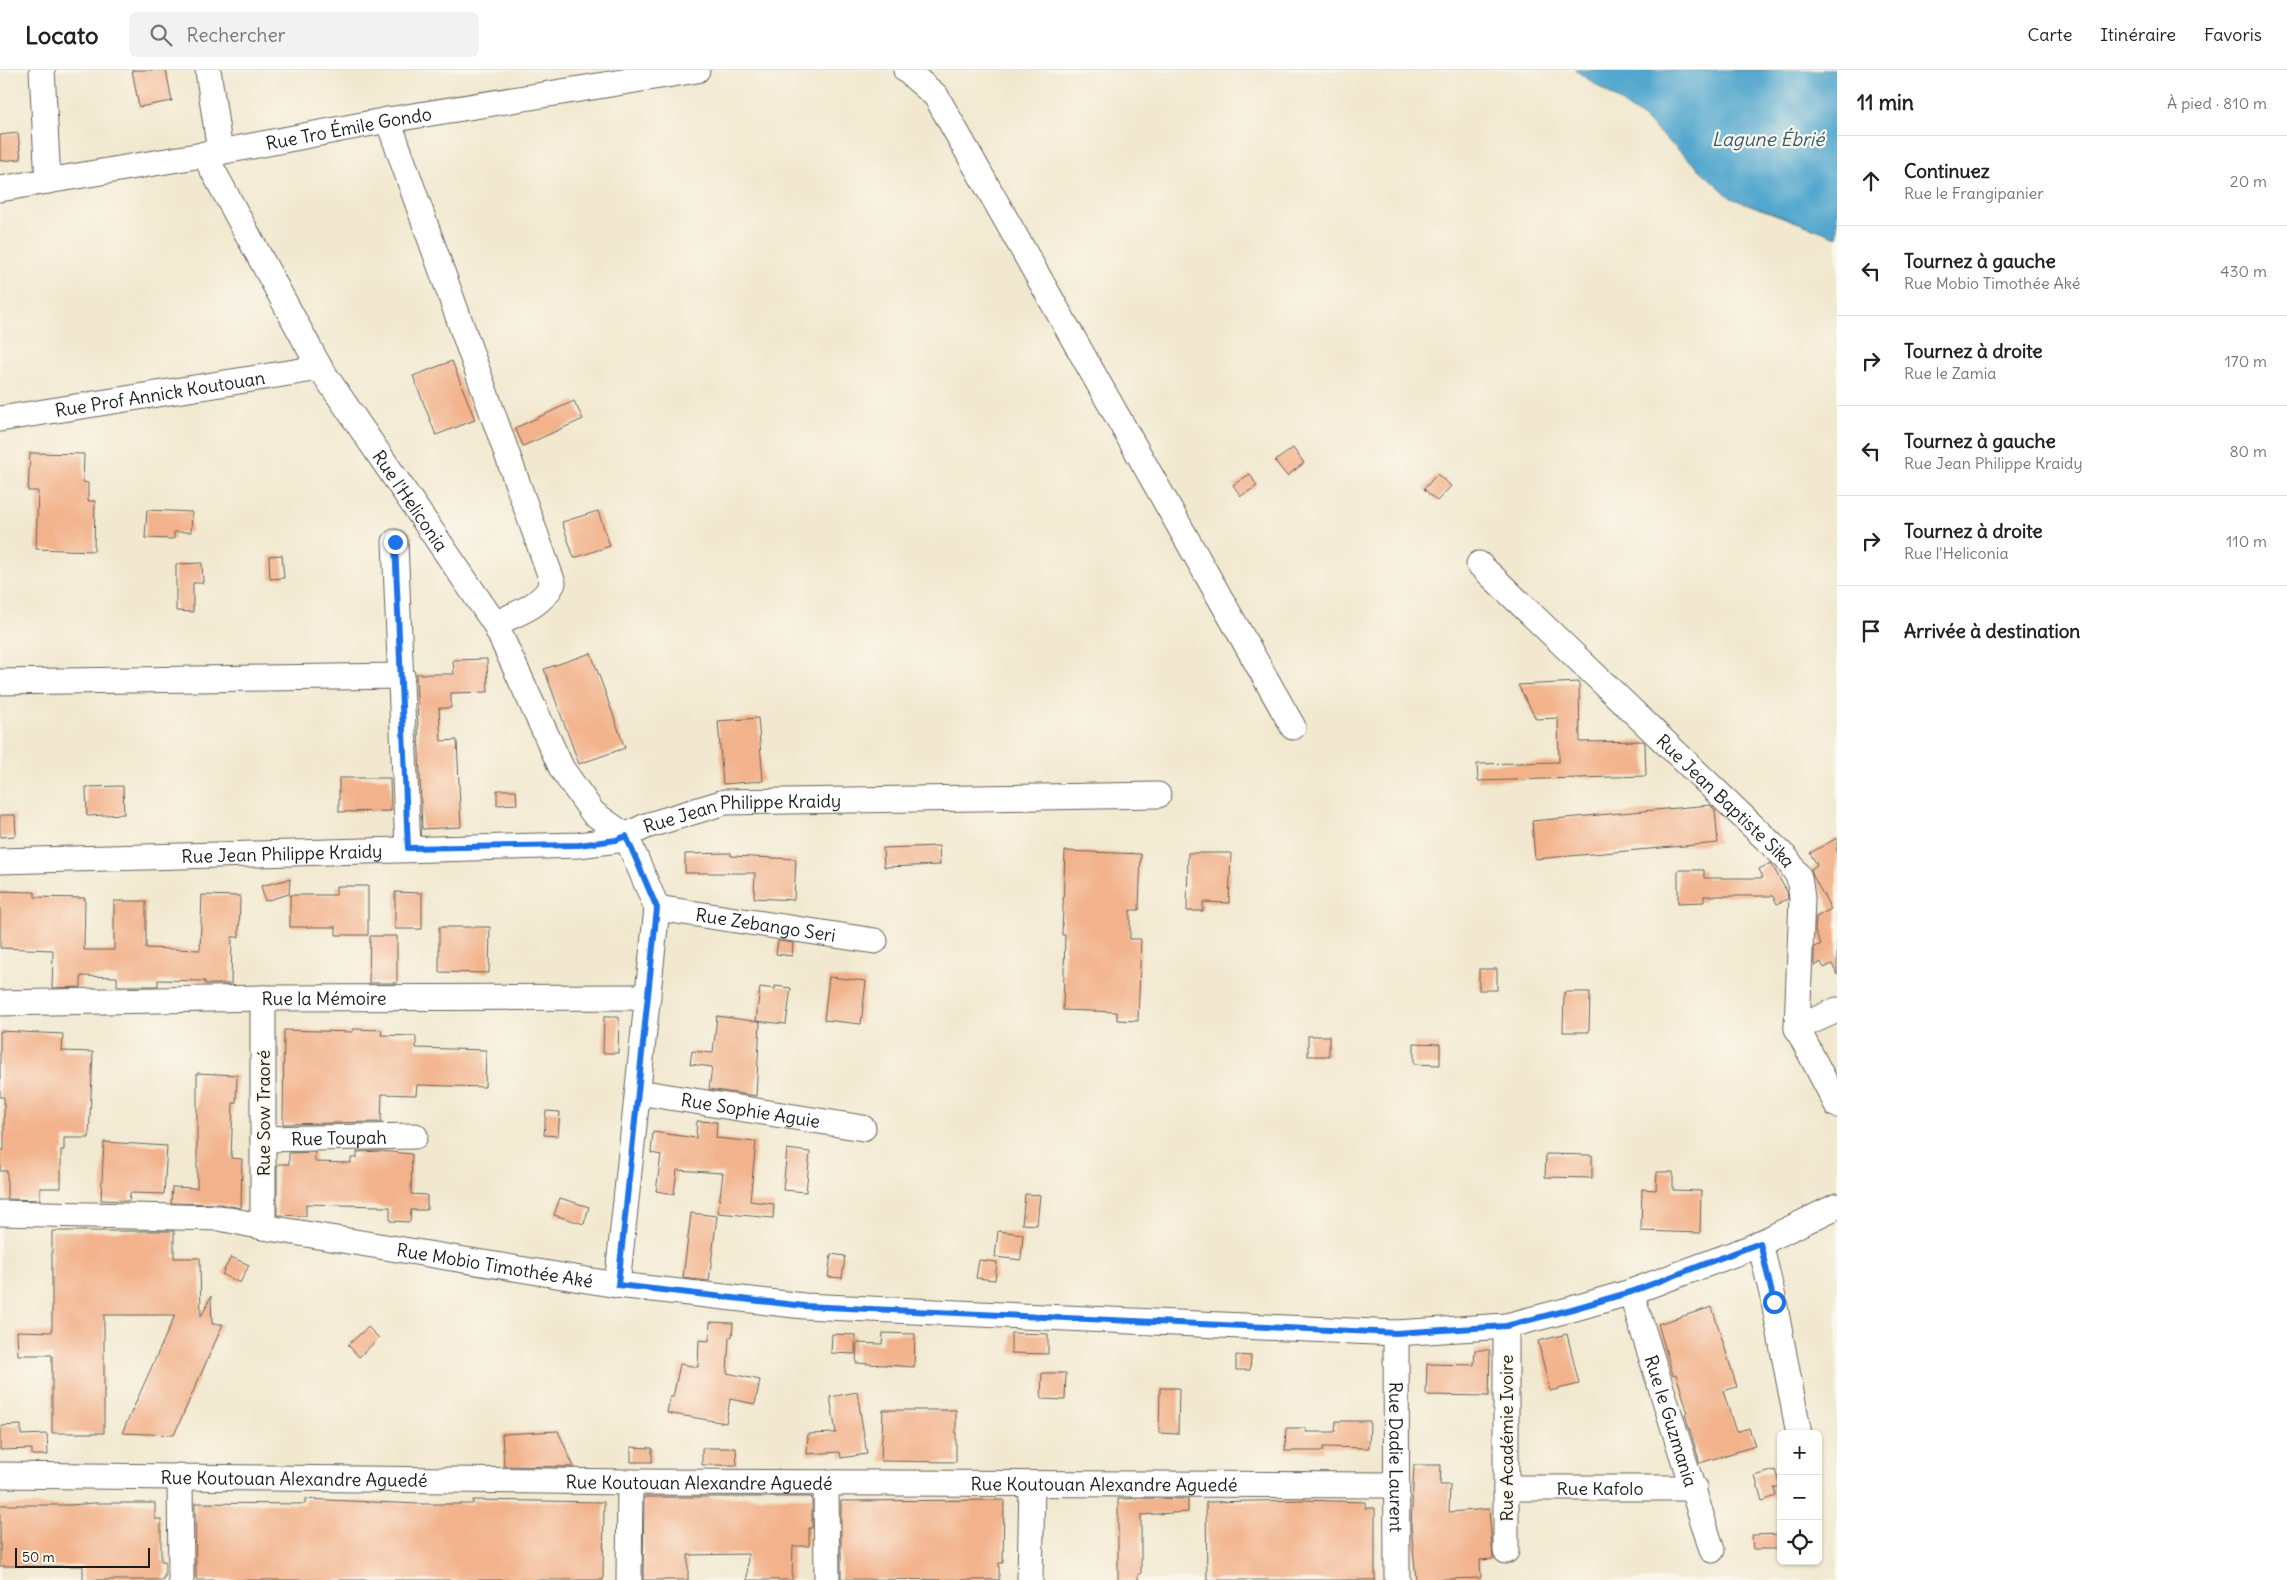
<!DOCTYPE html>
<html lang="fr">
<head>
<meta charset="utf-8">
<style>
  body { margin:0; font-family:Delius,sans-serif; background:#f2f2f2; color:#222 }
  .controls { position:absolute; right:15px; bottom:15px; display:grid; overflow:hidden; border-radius:8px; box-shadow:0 1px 4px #0004 }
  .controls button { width:45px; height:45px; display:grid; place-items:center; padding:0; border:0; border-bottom:1px solid #e0e0e0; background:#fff; color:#222; font:25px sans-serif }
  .scale { position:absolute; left:15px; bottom:12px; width:135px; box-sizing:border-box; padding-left:5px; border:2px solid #1c1c1c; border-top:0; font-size:14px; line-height:18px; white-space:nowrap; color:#1c1c1c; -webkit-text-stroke:4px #fbf7ec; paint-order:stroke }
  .stop { position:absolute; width:15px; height:15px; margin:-11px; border:4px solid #1a73e8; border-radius:50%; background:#fff }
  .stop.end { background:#1a73e8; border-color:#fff; box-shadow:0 1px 5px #0008 }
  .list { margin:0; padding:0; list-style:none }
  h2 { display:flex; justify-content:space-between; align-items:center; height:65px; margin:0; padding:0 20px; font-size:21px }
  h2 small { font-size:16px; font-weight:400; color:#767676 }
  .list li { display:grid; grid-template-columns:32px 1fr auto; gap:15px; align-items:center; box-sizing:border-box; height:90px; padding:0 20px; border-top:1px solid #e0e0e0 }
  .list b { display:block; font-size:19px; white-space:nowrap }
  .list p { margin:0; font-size:16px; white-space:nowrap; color:#767676 }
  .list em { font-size:16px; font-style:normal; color:#767676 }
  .icon { flex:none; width:28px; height:28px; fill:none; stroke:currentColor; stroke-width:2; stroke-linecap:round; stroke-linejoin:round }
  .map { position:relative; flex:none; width:1837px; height:1510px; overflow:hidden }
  header { display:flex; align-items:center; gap:30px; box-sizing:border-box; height:70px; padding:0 25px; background:#fff; border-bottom:1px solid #e0e0e0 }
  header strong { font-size:24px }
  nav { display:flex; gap:28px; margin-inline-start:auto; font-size:18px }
  .search { width:350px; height:45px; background:#f2f2f2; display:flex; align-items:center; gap:12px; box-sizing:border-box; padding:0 18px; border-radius:8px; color:#767676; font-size:19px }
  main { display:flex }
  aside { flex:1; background:#fff }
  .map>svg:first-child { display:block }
  .water { fill:#52a7ce; stroke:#376275 }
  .building { fill:#f2b28b }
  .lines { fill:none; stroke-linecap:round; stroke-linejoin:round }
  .minor-casing { stroke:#67635b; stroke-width:27 }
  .minor { stroke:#fff; stroke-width:25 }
  .route { stroke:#1a73e8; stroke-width:6 }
  .labels { text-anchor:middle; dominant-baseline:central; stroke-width:4.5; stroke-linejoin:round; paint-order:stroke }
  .street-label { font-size:18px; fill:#1c1c1c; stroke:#fbf7ec }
  .water-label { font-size:19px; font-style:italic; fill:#345b6c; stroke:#fbf7ec }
</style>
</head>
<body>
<header>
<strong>Locato</strong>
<div class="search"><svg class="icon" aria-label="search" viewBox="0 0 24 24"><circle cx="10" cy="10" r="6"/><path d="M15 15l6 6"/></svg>Rechercher</div>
<nav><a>Carte</a><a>Itinéraire</a><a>Favoris</a></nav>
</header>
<main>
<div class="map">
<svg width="1837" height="1510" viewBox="0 0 1837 1510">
  <rect width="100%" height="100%" fill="#fbf7ec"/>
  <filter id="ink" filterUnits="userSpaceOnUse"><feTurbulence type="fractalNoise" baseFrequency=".02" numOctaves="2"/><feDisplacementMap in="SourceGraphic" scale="10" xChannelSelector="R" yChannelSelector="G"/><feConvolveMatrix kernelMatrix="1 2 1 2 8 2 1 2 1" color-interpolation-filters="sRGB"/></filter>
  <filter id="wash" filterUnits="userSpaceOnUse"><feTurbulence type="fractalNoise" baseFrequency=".0096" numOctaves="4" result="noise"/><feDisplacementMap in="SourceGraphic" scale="20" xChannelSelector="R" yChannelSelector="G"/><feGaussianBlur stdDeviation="1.12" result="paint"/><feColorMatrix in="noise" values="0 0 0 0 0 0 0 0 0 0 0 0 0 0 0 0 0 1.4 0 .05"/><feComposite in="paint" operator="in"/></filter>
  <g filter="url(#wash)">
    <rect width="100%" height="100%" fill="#f1e8cf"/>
    <polygon class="water" points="1575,0 1837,0 1837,167 1731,128 1643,48"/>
    <g id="blocks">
      <g class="building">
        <polygon points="132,0 166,0 172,31 139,37"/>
        <polygon points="18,63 21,89 0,91 0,65"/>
        <polygon points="452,291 475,350 436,365 413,306"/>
        <polygon points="574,331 583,349 523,376 515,358"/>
        <polygon points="1293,378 1304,393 1287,406 1275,391"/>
        <polygon points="30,383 84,384 83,412 88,413 88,431 95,431 94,481 36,479 38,421 28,421"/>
        <polygon points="1250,404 1257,416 1241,426 1233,415"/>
        <polygon points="1437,404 1451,416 1437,431 1424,419"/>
        <polygon points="147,440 192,442 191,462 174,462 174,469 145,468"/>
        <polygon points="598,441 610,476 574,488 562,452"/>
        <polygon points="282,485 284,508 270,509 269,486"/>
        <polygon points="202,493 203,513 193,513 193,542 176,541 176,494"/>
        <polygon points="591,583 625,678 579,694 544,599"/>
        <polygon points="487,589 488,622 451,623 451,638 439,638 441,671 457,670 461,757 422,759 416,604 454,604 453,590"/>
        <polygon points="1579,612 1580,672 1643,671 1645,673 1646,706 1478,711 1477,694 1559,692 1558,648 1536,649 1518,615"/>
        <polygon points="758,648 763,711 723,714 718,651"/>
        <polygon points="339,708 390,708 391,741 339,742"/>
        <polygon points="123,716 124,744 87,746 86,717"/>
        <polygon points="497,720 516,720 517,734 497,735"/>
        <polygon points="1710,735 1715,740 1718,773 1535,789 1532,751"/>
        <polygon points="0,745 15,745 16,766 0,767"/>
        <polygon points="1837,768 1837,905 1832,894 1824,898 1821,892 1815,896 1814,894 1814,877 1821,874 1815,861 1816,847 1831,839 1813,806 1811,799 1817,795 1810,783"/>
        <polygon points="939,776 940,795 884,797 883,778"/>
        <polygon points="1065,781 1141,784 1139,840 1130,840 1130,869 1141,869 1138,951 1117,950 1117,942 1063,940 1065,865 1062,865"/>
        <polygon points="731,783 731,786 796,789 794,830 754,828 755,803 685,803 685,784"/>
        <polygon points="1188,783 1231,783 1229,833 1203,832 1203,841 1187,841"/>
        <polygon points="1771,793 1787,822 1788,829 1777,834 1773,826 1704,826 1704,832 1678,833 1678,800 1704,800 1704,808 1763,808 1759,799"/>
        <polygon points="290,809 289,824 265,831 261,816"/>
        <polygon points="336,816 368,816 368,865 336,865 336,857 290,857 290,825 336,825"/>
        <polygon points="0,821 35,822 35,827 85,828 84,880 114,880 114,831 146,831 146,878 200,880 202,825 240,826 239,867 232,867 231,914 205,914 205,911 158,910 158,916 117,916 117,907 81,906 81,917 52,918 53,880 0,878"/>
        <polygon points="395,822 422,823 422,859 395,859"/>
        <polygon points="439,857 490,857 489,903 439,902"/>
        <polygon points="370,866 397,866 397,913 369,913"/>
        <polygon points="778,871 793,873 792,886 776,884"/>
        <rect x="1479" y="899" width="18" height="21"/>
        <polygon points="829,907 866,911 861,954 824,950"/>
        <polygon points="775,916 791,918 786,954 756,951 760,917 775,919"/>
        <polygon points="1564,922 1590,922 1589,962 1563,962"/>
        <polygon points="717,946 760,952 756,1026 709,1019 712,997 690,994 692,981 713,983"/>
        <polygon points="604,947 619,947 618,983 603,983"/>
        <polygon points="353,959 382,960 381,965 416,966 416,978 486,980 485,1017 417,1015 416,1025 382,1024 381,1052 283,1054 284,960 353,962"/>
        <polygon points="0,961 63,964 62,981 93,982 89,1068 64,1068 64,1080 61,1080 61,1118 40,1118 40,1130 7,1129 7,1101 0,1101 0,1080 4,1080 4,1027 0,1027"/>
        <rect x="1308" y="966" width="21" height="20"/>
        <polygon points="1414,973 1440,974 1440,995 1414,994"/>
        <polygon points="197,1003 237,1005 236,1033 233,1033 231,1088 242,1089 241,1138 220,1134 171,1133 172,1117 197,1118"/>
        <polygon points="546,1041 560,1042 558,1066 544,1065"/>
        <polygon points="697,1051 717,1052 716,1068 756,1072 750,1131 774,1134 773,1148 718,1143 723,1103 677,1100 674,1124 656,1121 661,1085 651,1083 653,1062 696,1068"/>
        <polygon points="104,1072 167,1076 164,1124 130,1123 129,1131 101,1130"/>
        <polygon points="787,1079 810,1082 806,1122 783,1120"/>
        <polygon points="380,1081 412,1084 411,1124 427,1125 427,1140 411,1140 410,1152 390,1151 390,1137 379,1137 379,1136 306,1134 306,1146 277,1145 277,1097 278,1094 289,1094 289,1083 315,1082 315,1092 351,1093 351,1088 357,1088 357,1082"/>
        <polygon points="1546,1084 1592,1085 1592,1108 1545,1107"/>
        <polygon points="1657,1102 1673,1102 1673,1120 1701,1121 1700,1163 1641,1161 1642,1119 1656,1120"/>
        <polygon points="1025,1124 1040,1125 1037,1155 1022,1154"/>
        <polygon points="560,1128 589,1137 584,1154 554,1145"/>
        <polygon points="691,1143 717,1146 709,1211 683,1208"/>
        <polygon points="52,1161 174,1161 174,1188 200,1188 201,1247 211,1226 212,1254 223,1254 174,1365 122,1363 175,1245 104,1245 104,1363 52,1363 52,1285 18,1285 17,1261 52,1262"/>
        <polygon points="998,1161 1023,1164 1021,1190 995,1187"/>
        <polygon points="831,1184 845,1186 842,1208 828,1207"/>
        <polygon points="231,1187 249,1195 240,1213 222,1204"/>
        <polygon points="979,1190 997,1192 995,1210 976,1208"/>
        <polygon points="1712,1237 1737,1317 1723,1321 1736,1362 1749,1358 1755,1376 1700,1393 1685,1344 1688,1343 1676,1304 1673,1305 1658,1254"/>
        <polygon points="710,1252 733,1253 732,1267 729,1267 727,1303 760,1310 755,1334 730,1329 726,1353 667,1343 670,1327 673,1327 680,1294 698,1297 699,1270 709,1271"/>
        <polygon points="368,1257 379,1268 359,1287 348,1275"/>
        <polygon points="883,1263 915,1264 914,1297 856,1293 857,1273 882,1274"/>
        <polygon points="1011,1263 1048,1264 1048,1284 1011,1283"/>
        <polygon points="832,1264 855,1265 855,1284 831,1283"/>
        <polygon points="1567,1264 1579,1314 1550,1321 1538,1271"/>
        <polygon points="1475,1280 1490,1280 1489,1326 1426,1325 1427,1294 1474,1295"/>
        <polygon points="1236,1285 1251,1286 1250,1300 1236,1300"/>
        <polygon points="1042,1303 1066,1303 1065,1330 1041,1329"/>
        <polygon points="1160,1318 1179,1318 1178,1364 1159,1363"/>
        <polygon points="857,1322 867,1384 841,1388 840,1382 807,1384 808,1364 836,1363 830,1327"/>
        <polygon points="883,1340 956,1340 956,1392 881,1391"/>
        <polygon points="1336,1351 1370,1351 1369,1378 1323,1377 1323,1381 1285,1381 1286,1358 1306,1358 1306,1362 1335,1362"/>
        <polygon points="21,1355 21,1365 47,1364 48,1385 32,1385 32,1379 0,1380 0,1356"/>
        <polygon points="558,1361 574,1397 504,1396 502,1364"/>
        <polygon points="631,1377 652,1378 652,1392 631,1392"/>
        <polygon points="702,1378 736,1378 737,1395 702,1395"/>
        <polygon points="1414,1395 1441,1395 1440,1415 1450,1415 1449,1442 1489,1439 1493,1489 1480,1490 1481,1508 1416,1510 1411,1456"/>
        <polygon points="1775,1400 1780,1416 1774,1418 1776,1426 1762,1431 1755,1406"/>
        <polygon points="644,1427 812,1427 812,1458 809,1458 809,1476 793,1476 792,1510 747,1510 748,1484 688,1485 688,1510 643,1510"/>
        <polygon points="1151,1428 1188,1429 1188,1442 1141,1445 1141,1504 1138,1504 1138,1510 1118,1510 1118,1429"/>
        <polygon points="305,1429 419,1434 473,1434 473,1430 604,1432 603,1510 196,1510 195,1433 305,1434"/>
        <polygon points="1004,1430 1003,1493 999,1493 999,1510 841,1509 841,1431"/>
        <polygon points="1302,1430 1365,1432 1365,1438 1375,1438 1375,1510 1207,1510 1206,1432"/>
        <polygon points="95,1433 155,1433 155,1449 161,1449 161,1491 165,1491 165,1507 163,1507 163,1510 83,1510 83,1496 0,1496 0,1435 69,1435"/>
        <polygon points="1781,1464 1781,1479 1753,1479 1752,1465"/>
      </g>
    </g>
  </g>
  <g filter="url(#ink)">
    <use href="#blocks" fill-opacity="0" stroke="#67635b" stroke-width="1"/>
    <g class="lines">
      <defs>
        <g id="minor">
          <polyline points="42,0 48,111"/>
          <polyline points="208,0 220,82"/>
          <polyline points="906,0 936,26 1293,657"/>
          <path d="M 388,50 L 553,513 C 542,536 517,543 495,554"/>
          <path id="s1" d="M 204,84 L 320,298 L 495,554 L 562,699 L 593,743 L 626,766 L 657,838 L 617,1215"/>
          <path id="s2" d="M 0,119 L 220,82 L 388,50 L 697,0"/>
          <path id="s3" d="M 0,349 L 320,298"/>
          <polyline points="395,472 408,778"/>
          <path id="s4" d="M 1479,494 L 1787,789 L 1799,807 L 1802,828 L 1797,958 L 1837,1035"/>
          <polyline points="0,612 402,606"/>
          <path id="s5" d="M 0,791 L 579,775 L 617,770 L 646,756 L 725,732 L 1158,725"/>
          <path id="s6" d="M 657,838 L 875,871"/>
          <polyline points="263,928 263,1157"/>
          <path id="s7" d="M 0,933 L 263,928 L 648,927"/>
          <polyline points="1797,958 1837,940"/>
          <path id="s8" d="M 638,1022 L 863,1058"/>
          <path id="s9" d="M 263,1069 L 415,1066"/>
          <path id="s10" d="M 0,1143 L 220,1148 L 263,1157 L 617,1215 L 804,1236 L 1396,1263 L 1506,1256 L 1572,1239 L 1631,1222 L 1750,1178 L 1837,1136"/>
          <polyline points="1760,1173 1774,1232 1799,1364"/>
          <path id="s11" d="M 1631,1222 L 1712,1480"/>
          <polyline points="1506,1256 1506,1481"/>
          <path id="s12" d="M 1396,1263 L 1397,1510"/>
          <path id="s13" d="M 0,1405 L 630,1412 L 1397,1415"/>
          <polyline points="180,1406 181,1510"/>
          <polyline points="826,1413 827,1510"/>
          <path id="s14" d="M 1506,1418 L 1694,1418"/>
          <polyline points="629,1510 630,1412"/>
          <polyline points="1030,1510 1032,1414"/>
        </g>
      </defs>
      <use href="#minor" class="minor-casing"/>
      <use href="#minor" class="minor"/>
    </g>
  </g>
  <g class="lines" filter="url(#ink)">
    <polyline class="route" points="395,472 408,778 579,775 616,770 626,766 657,838 618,1215 804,1236 1396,1263 1506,1256 1572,1239 1631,1222 1760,1173 1774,1232"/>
  </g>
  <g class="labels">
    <g class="street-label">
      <text stroke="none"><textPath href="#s2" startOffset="354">Rue Tro Émile Gondo</textPath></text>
      <text stroke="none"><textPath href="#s3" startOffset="162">Rue Prof Annick Koutouan</textPath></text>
      <text stroke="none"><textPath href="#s1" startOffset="404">Rue l'Heliconia</textPath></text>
      <text stroke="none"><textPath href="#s4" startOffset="342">Rue Jean Baptiste Sika</textPath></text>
      <text stroke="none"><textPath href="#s5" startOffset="748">Rue Jean Philippe Kraidy</textPath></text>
      <text stroke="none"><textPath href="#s5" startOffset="282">Rue Jean Philippe Kraidy</textPath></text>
      <text stroke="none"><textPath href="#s6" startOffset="110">Rue Zebango Seri</textPath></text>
      <text stroke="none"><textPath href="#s7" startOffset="324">Rue la Mémoire</textPath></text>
      <text stroke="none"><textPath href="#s8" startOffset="114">Rue Sophie Aguie</textPath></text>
      <text transform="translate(263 1043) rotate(-90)">Rue Sow Traoré</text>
      <text stroke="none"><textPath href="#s9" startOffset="76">Rue Toupah</textPath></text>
      <text stroke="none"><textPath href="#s10" startOffset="499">Rue Mobio Timothée Aké</textPath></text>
      <text stroke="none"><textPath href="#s11" startOffset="135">Rue le Guzmania</textPath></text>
      <text transform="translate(1506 1368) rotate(-90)">Rue Académie Ivoire</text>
      <text stroke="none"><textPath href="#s12" startOffset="124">Rue Dadie Laurent</textPath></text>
      <text stroke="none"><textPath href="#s13" startOffset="294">Rue Koutouan Alexandre Aguedé</textPath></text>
      <text stroke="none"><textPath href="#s13" startOffset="699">Rue Koutouan Alexandre Aguedé</textPath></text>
      <text stroke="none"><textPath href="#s13" startOffset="1104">Rue Koutouan Alexandre Aguedé</textPath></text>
      <text stroke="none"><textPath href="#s14" startOffset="94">Rue Kafolo</textPath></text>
    </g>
    <g class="water-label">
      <text x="1768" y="69">Lagune Ébrié</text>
    </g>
  </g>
</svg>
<div class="controls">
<button>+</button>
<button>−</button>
<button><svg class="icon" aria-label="locate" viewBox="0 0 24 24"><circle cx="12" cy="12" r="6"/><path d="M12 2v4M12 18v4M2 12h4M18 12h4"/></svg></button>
</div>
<div class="scale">50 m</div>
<div class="stop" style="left:1774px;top:1232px"></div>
<div class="stop end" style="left:395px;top:472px"></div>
</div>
<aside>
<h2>11 min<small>À pied · 810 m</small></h2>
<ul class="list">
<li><svg class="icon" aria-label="ahead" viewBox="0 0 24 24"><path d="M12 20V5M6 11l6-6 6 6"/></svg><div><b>Continuez</b><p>Rue le Frangipanier</p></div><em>20 m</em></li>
<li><svg class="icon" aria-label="left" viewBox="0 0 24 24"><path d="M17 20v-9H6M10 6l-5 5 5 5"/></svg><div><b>Tournez à gauche</b><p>Rue Mobio Timothée Aké</p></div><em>430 m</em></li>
<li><svg class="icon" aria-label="right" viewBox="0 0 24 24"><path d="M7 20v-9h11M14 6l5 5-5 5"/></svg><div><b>Tournez à droite</b><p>Rue le Zamia</p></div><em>170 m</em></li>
<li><svg class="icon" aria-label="left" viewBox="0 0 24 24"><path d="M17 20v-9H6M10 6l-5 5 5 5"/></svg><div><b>Tournez à gauche</b><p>Rue Jean Philippe Kraidy</p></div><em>80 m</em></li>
<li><svg class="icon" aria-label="right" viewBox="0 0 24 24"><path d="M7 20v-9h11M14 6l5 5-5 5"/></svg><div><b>Tournez à droite</b><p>Rue l'Heliconia</p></div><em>110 m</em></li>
<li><svg class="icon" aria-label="arrive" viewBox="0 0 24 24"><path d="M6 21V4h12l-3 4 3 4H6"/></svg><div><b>Arrivée à destination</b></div></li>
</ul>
</aside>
</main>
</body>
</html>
